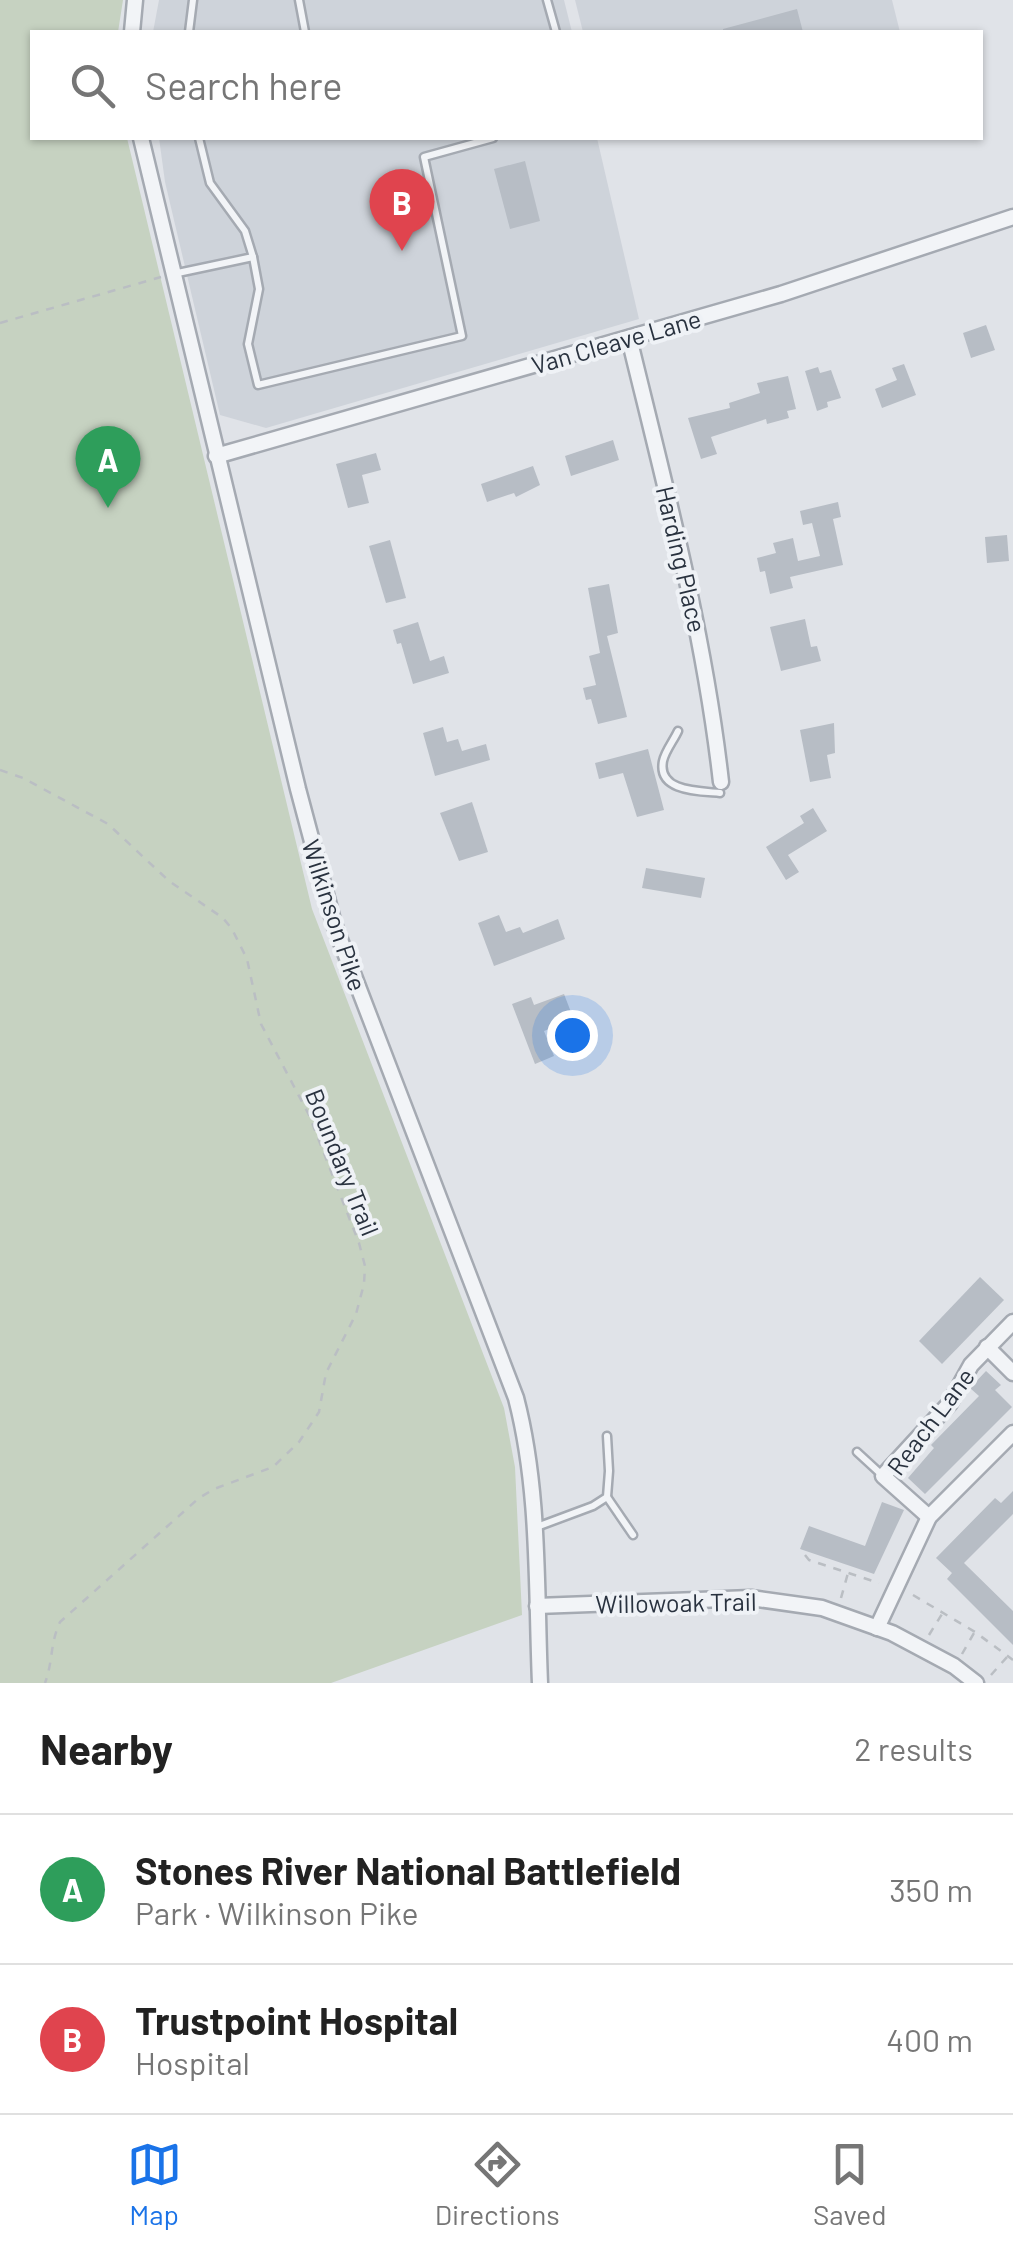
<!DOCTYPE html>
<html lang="en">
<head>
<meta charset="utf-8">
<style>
  body { margin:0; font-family:Barlow,sans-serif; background:#f2f2f2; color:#222 }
  .you { position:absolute; left:572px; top:1035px; width:35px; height:35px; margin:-25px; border:8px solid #fff; border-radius:50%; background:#1a73e8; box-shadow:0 0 0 15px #1a73e833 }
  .badge { display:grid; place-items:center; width:65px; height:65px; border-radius:50%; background:#1a73e8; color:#fff; font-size:32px; font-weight:700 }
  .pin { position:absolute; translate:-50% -82px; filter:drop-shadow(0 2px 5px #0008) }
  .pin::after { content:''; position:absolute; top:52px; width:35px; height:30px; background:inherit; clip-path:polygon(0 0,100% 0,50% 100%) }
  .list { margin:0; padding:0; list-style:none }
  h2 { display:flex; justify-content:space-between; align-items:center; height:130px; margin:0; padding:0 40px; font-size:42px }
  h2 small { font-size:32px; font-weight:400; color:#767676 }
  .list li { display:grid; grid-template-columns:65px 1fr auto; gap:30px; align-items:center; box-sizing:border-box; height:150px; padding:0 40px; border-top:2px solid #e0e0e0 }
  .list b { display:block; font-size:38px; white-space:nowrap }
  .list p { margin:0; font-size:32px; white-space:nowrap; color:#767676 }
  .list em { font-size:32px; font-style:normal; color:#767676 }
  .icon { flex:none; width:55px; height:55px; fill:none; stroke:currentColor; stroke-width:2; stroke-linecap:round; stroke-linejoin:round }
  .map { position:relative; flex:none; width:1013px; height:1683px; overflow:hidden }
  .search { position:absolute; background:#fff; box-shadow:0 2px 8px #0004; left:30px; right:30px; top:30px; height:110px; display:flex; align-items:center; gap:25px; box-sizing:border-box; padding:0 35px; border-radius:0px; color:#767676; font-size:38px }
  .sheet { height:430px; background:#fff }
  nav { display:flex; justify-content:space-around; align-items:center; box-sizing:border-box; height:140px; border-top:2px solid #e0e0e0; background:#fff; font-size:28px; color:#767676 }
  nav a { display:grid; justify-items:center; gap:5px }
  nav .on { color:#1a73e8 }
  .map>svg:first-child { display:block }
  .built { fill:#ced3da }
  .green { fill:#c6d2c1 }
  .building { fill:#b7bdc5 }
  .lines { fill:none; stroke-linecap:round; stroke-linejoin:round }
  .service-casing { stroke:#a5aab2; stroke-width:11 }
  .minor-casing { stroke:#a5aab2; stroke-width:19 }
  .path { stroke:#babec3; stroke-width:2.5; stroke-dasharray:8 8; stroke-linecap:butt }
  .service { stroke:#f2f4f7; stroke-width:6 }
  .minor { stroke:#f2f4f7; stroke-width:14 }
  .labels { text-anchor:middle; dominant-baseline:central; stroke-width:8; stroke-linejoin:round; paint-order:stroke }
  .street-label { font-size:25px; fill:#29323f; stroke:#eff2f6 }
</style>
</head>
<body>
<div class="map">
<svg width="1013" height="1683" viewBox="0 0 1013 1683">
  <rect width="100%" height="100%" fill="#e0e3e8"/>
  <g class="built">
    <polygon points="159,0 564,0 572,32 153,32"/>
    <polygon points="575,0 892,0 900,32 583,32"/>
    <polygon points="159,138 597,138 639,319 266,428 220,415 165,182"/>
  </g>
  <polygon class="green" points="0,0 123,0 118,32 32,32 32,138 127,138 312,909 504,1408 515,1467 522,1615 331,1683 0,1683"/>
  <g class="building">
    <polygon points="797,9 803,32 723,32 723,29"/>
    <polygon points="525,161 540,221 510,229 494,169"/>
    <polygon points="986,325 995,350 971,358 963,333"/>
    <polygon points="904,364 916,395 882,408 875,389 897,380 892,368"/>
    <polygon points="818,367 820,373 831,370 841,398 827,402 828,407 817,411 805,371"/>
    <polygon points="788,376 796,409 787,411 789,418 767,424 766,419 711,437 717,454 701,459 688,418 730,408 729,403 760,393 757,383"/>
    <polygon points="613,440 619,460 571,476 565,456"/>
    <polygon points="376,453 381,470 362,475 369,503 348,508 336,464"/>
    <polygon points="533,466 540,485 516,497 514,493 487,502 481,484"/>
    <polygon points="838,502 841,517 833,519 843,565 790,577 793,588 770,594 765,571 760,572 757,558 776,553 773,543 793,538 798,561 820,556 812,523 803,525 800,511"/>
    <polygon points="1007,535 1009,561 987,563 985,537"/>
    <polygon points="390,540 406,598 386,603 369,546"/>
    <polygon points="609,584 618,633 607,636 627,717 598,724 591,699 586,700 583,688 596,685 589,656 600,653 588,588"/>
    <polygon points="805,619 811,647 817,646 821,661 781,671 770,627"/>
    <polygon points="418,622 430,661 444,656 449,673 413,684 401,643 397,644 393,630"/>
    <polygon points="834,723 835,753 827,755 831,778 810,782 800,730"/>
    <polygon points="443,727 447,742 458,739 462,751 486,744 490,760 435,776 423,733"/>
    <polygon points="648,749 664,810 637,817 623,773 599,779 595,763"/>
    <polygon points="472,802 488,852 459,861 440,813"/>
    <polygon points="813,808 827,831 788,855 799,872 786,880 766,847 804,823 800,816"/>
    <polygon points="646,868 705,878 701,898 642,888"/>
    <polygon points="499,915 506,932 520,927 523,933 558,919 565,939 494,966 478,923"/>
    <polygon points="564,994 574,1020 544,1031 554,1056 535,1064 512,1004 531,997 534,1005"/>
    <polygon points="980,1277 1004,1300 942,1364 919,1341"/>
    <polygon points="986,1371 1001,1385 995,1390 1012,1407 925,1494 908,1478 934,1448 931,1445 979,1396 970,1388"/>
    <polygon points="1013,1491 1013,1514 964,1563 1013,1611 1013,1645 947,1579 952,1573 936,1558 995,1498 1001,1503"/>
    <polygon points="882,1502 904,1510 874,1574 800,1549 809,1526 865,1546"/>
  </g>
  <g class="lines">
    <defs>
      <g id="service">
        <polyline points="299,0 305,32"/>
        <polyline points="547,0 556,32"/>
        <polyline points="189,32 193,0"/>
        <polyline points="253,257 259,289 248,344 258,385 462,336 424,157 493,138"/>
        <polyline points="173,274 253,257 245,231 210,183 199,138"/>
        <path d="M 678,731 C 674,740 665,751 663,761 C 657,792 700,791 720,793"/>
        <polyline points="857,1452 882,1475"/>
        <polyline points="607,1497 633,1535"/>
        <polyline points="534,1528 593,1506 607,1497 609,1471 607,1436"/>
      </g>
      <g id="minor">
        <polyline points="132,32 135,0"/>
        <path d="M 141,138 L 298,789 L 334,924 L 516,1398 C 540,1490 536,1589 540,1683"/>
        <path d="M 629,338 C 665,486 704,631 721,782"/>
        <polyline points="216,456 781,294 1013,217"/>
        <polyline points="987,1347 1013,1373"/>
        <polyline points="929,1517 883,1476 950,1403 971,1365 1013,1322"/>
        <polyline points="537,1606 751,1598 822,1608 892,1633 954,1666 976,1683"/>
        <polyline points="877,1628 929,1517 1013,1433"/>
      </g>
    </defs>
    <use href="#service" class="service-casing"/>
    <use href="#minor" class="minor-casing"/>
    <g class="path">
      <polyline points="0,323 161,277"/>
      <path d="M 0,770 L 23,778 L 108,824 L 169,881 L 223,918 L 232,929 L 247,959 L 261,1024 L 309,1115 L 359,1243 L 365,1266 L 364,1284 L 356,1314 L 326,1373 L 319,1412 L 299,1442 L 273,1467 L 214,1489 L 199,1498 L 60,1622 C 50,1643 53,1662 45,1683"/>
      <polyline points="805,1555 809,1560 879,1583"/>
      <polyline points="913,1595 975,1632 1013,1660"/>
      <polyline points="841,1598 848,1573"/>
      <polyline points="929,1635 942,1614"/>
      <polyline points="962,1654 974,1633"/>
      <polyline points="991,1675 1007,1657"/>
    </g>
    <use href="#service" class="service"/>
    <use href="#minor" class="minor"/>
  </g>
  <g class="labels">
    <g class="street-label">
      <text transform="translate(616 341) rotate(-16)">Van Cleave Lane</text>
      <text transform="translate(682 559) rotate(77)">Harding Place</text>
      <text transform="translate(335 915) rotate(72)">Wilkinson Pike</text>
      <text transform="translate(343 1162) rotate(68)">Boundary Trail</text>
      <text transform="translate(930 1421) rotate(-53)">Reach Lane</text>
      <text transform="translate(676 1602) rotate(-1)">Willowoak Trail</text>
    </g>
  </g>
</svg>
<div class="you"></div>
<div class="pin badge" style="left:108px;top:508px;background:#2e9e5b">A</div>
<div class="pin badge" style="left:402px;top:251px;background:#e0444e">B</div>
<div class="search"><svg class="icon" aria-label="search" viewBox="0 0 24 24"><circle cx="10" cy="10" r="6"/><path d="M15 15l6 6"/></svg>Search here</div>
</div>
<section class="sheet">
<h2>Nearby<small>2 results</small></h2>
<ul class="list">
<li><span class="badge" style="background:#2e9e5b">A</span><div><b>Stones River National Battlefield</b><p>Park · Wilkinson Pike</p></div><em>350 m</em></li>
<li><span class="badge" style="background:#e0444e">B</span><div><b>Trustpoint Hospital</b><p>Hospital</p></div><em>400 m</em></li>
</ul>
</section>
<nav>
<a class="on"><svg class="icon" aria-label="map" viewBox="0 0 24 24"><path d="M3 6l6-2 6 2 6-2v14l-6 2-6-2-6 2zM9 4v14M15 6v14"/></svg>Map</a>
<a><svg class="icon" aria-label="directions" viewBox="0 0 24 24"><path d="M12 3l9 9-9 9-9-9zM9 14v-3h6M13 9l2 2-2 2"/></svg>Directions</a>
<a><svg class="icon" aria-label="saved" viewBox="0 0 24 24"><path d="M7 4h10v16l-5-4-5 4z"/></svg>Saved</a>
</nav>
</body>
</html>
